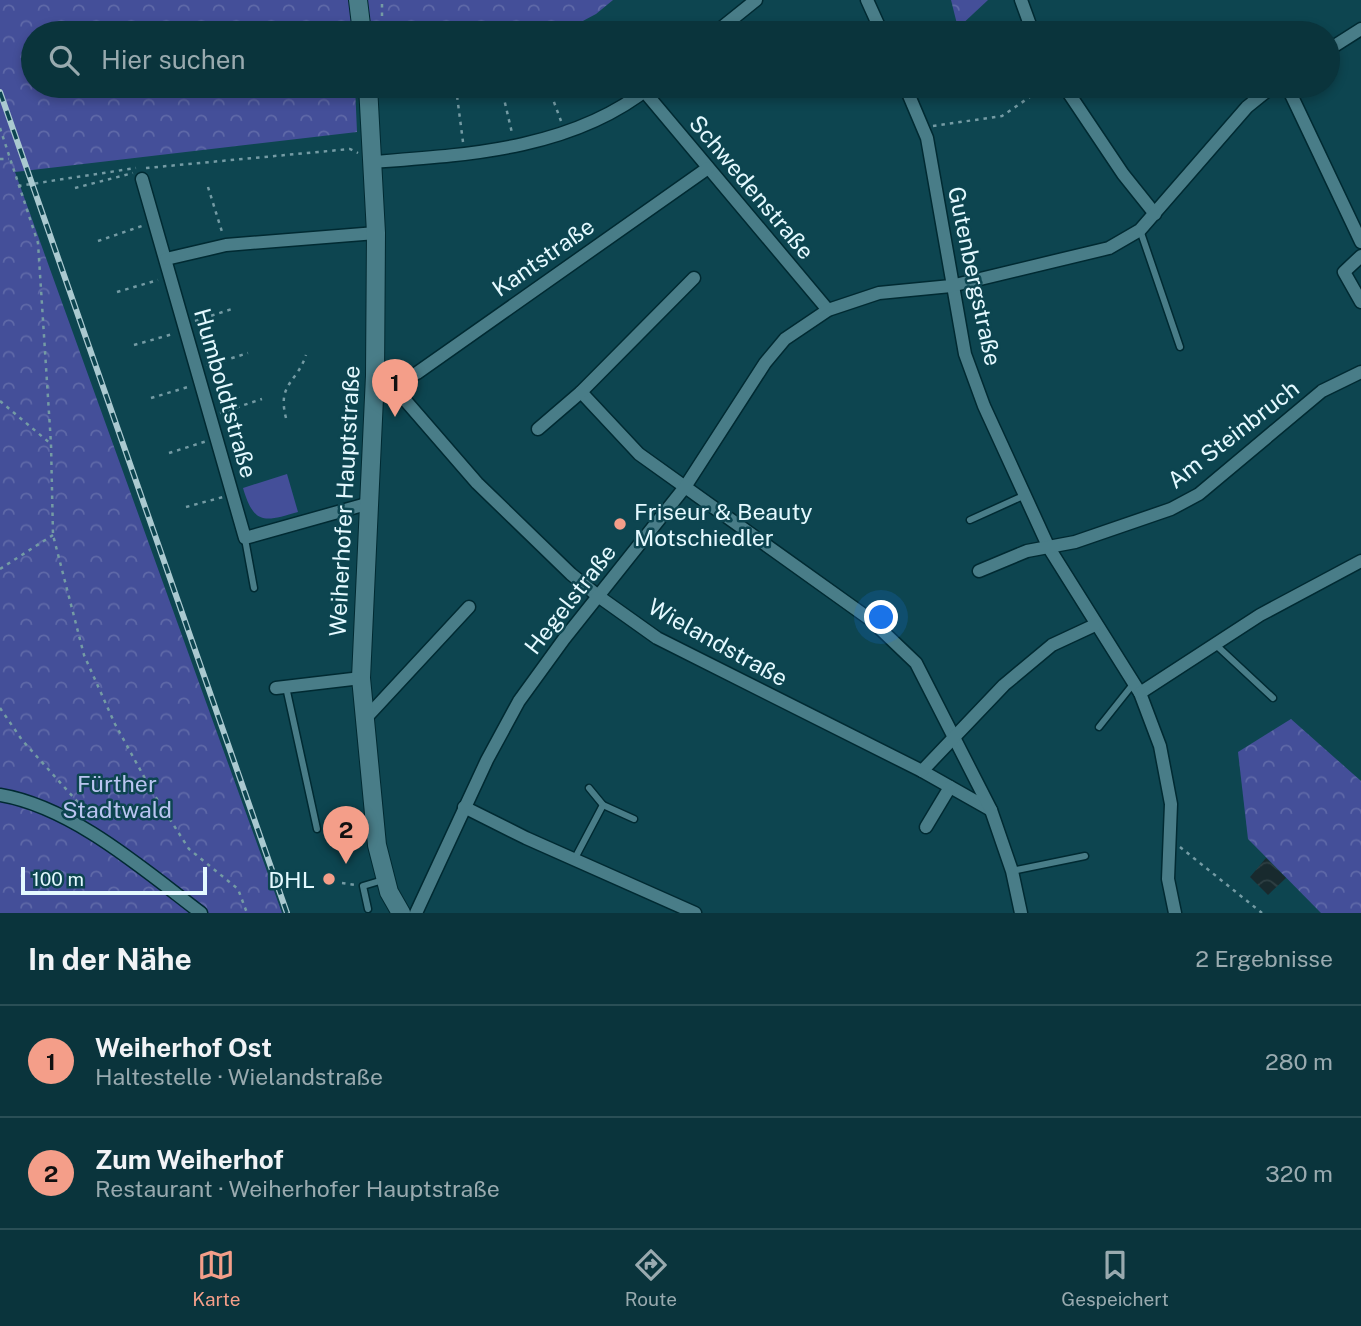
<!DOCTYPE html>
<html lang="de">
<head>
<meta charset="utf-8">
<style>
  body { margin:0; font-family:"Public Sans",sans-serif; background:#133c43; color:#f1f3f6 }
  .scale { position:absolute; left:21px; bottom:18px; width:186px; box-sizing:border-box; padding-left:7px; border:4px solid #e4f9ff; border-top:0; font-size:19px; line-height:24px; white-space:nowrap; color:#e4f9ff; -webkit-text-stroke:5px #0d4550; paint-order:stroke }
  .you { position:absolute; left:882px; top:618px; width:24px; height:24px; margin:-18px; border:5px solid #fff; border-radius:50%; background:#1a73e8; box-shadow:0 0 0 10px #1a73e833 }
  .badge { display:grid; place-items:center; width:46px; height:46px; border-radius:50%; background:#f49e89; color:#111; font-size:23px; font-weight:700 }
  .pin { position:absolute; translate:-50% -58px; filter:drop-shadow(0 2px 4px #0008) }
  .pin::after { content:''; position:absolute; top:37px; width:24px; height:21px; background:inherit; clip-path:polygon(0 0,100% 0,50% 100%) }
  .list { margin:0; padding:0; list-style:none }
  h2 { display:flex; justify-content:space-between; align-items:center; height:91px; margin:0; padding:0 28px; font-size:30px }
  h2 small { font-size:23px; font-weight:400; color:#99aaaf }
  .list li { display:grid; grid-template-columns:46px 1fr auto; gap:21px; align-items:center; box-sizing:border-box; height:112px; padding:0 28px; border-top:2px solid #2a4f56 }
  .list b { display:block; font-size:26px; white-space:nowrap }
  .list p { margin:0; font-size:23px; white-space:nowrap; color:#99aaaf }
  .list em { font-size:23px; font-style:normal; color:#99aaaf }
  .icon { flex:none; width:38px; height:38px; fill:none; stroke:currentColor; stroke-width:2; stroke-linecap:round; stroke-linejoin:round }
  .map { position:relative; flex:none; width:1361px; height:913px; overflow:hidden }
  .search { position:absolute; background:#0a343c; box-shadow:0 4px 10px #0003; left:21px; right:21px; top:21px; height:77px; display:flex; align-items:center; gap:18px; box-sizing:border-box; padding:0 24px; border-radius:38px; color:#99aaaf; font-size:26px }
  .sheet { height:315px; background:#0a343c }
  nav { display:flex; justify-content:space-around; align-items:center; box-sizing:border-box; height:98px; border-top:2px solid #2a4f56; background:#0a343c; font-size:19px; color:#99aaaf }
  nav a { display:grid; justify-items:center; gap:4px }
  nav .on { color:#f49e89 }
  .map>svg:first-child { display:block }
  .forest { fill:url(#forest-crowns) }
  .park { fill:#444f99 }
  .water { fill:url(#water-waves) }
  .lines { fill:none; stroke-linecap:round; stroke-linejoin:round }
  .lane-casing { stroke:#002a32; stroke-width:9 }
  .street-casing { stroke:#002a32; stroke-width:15 }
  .secondary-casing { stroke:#002a32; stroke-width:20 }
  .path { stroke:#749ba4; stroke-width:2.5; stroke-dasharray:3.5 5; stroke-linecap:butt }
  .lane { stroke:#497d88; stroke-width:6 }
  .street { stroke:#497d88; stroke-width:12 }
  .secondary { stroke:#497d88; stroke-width:18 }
  .rail-casing { stroke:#aac9d0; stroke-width:6 }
  .rail { stroke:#0d4550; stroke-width:3.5; stroke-dasharray:10; stroke-linecap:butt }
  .poi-dot { fill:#f49e89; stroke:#0d4550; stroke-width:2.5 }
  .labels { text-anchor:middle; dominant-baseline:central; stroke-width:5; stroke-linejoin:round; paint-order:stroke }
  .street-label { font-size:23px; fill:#e4f9ff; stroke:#0d4550 }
  .poi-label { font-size:23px; fill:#e4f9ff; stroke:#0d4550; text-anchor:start }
  .park-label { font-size:23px; fill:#bac5f1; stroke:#0d4550 }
</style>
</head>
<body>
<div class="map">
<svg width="1361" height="913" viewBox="0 0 1361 913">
  <defs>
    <pattern id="forest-crowns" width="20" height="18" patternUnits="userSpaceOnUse" patternTransform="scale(1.75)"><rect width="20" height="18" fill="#444f99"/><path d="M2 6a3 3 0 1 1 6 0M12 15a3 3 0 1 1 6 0" fill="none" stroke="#5f69a8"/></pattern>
    <pattern id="water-waves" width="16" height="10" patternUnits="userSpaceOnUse" patternTransform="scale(1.75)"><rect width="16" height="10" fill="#182a2e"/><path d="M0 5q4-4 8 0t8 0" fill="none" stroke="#2e3f43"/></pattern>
  </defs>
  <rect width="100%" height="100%" fill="#0d4550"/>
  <g class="forest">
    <polygon points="0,0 613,0 596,14 560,33 33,33 33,86 355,86 357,132 15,172 282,913 0,913"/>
    <polygon points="951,0 988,0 958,28"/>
    <polygon points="1291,719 1361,781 1361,913 1321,913 1248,839 1238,752"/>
  </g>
  <path class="park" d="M 287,474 L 298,512 C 264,522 254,525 243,488 Z"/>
  <polygon class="water" points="1266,858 1286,878 1268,895 1250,877"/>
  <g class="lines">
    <defs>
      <g id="lane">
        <polyline points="1140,230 1180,347"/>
        <polyline points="970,520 1023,496"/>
        <polyline points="245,539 254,588"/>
        <polyline points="1216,645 1273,698"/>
        <polyline points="286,687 317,829"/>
        <polyline points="1099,727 1134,683"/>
        <polyline points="589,788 603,805 634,819"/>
        <polyline points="574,860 603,805"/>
        <polyline points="1012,871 1085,856"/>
        <polyline points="368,909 363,886 383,880"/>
      </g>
      <g id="street">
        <polyline points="867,0 882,33"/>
        <polyline points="1021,0 1033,33"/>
        <polyline points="715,33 756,0"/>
        <polyline points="1328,50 1361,29"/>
        <polyline points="905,86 927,138 965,354 984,406 1049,548 1140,693 1160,746 1171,804 1168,879 1175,913"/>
        <polyline points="1064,86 1123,174 1155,214"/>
        <polyline points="1287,86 1361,242"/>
        <polyline points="644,91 828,310"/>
        <path d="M 373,162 C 468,155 574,149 651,86"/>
        <polyline points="142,179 245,538 370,503"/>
        <polyline points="1361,256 1344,272 1361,302"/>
        <polyline points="166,259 226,245 376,233"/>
        <polyline points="375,376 403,380"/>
        <polyline points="403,380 405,400 477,483 571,574 598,596 657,638 922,771 991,810"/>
        <polyline points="403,380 417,373 708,168"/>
        <polyline points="581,392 639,454 871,620 916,663 991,810 1012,871 1021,913"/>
        <polyline points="538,429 581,392 694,278"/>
        <polyline points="979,571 1027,551 1075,542 1171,509 1199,494 1322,391 1361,372"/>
        <polyline points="276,688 361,678"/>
        <polyline points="1140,693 1260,615 1361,561"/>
        <polyline points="365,719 469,607"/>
        <polyline points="922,771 1004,685 1052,645 1095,625"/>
        <path d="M 0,795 C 72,807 143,869 201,913"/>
        <polyline points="464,807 526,838 695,913"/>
        <polyline points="926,827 950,787"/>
        <polyline points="416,913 487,760 519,701 564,639 685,487 765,363 785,339 828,310 879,293 951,286 1109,248 1140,230 1247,107 1273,86"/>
      </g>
      <g id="secondary">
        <polyline points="358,0 362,33"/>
        <polyline points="368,86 376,233 375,376 361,678 377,845 389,892 401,913"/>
      </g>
    </defs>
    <use href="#lane" class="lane-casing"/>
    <use href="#street" class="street-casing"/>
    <use href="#secondary" class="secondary-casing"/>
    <g class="path">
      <polyline points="382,33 382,0"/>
      <polyline points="501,86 512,133"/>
      <polyline points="548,86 561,121"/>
      <polyline points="607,86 614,98"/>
      <polyline points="456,88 463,142"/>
      <polyline points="933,126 1002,116 1046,86"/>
      <polyline points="0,128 38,243 51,444 53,535 84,655 115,724 153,793 189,849 238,889 247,913"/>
      <polyline points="0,159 9,159"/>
      <polyline points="146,168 350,149 358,153"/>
      <polyline points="18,186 136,168"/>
      <polyline points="208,187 223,235"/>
      <polyline points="75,188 133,173"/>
      <polyline points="98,241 145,225"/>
      <polyline points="117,292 158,280"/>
      <polyline points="195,321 235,308"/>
      <polyline points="134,345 173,334"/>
      <polyline points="207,366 248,353"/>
      <polyline points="151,398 188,387"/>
      <polyline points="0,401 51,444"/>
      <polyline points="220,413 262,399"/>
      <path d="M 286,418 C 277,383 297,383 306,355"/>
      <polyline points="169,453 207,441"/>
      <polyline points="186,507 223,497"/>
      <polyline points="0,569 53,535"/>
      <polyline points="0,708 22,740 92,818"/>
      <polyline points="1180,847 1262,913"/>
      <polyline points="342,883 356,885"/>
    </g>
    <use href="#lane" class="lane"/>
    <use href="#street" class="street"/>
    <use href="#secondary" class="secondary"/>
    <defs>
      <polyline id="rail" points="0,92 287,913"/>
    </defs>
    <use href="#rail" class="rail-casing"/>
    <use href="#rail" class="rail"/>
  </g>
  <g class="poi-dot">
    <circle cx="620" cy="524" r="7"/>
    <circle cx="329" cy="879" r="7"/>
  </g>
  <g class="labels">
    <g class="street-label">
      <text transform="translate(752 187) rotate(50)">Schwedenstraße</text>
      <text transform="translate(543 257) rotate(-35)">Kantstraße</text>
      <text transform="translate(975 276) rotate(78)">Gutenbergstraße</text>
      <text transform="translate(226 393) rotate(74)">Humboldtstraße</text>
      <text transform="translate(1233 434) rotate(-38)">Am Steinbruch</text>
      <text transform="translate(344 501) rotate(-87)">Weiherhofer Hauptstraße</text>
      <text transform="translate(570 599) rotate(-52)">Hegelstraße</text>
      <text transform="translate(718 642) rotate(29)">Wielandstraße</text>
    </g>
    <g class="poi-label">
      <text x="634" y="511">Friseur &amp; Beauty<tspan x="634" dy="26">Motschiedler</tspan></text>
      <text x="315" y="879" text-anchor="end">DHL</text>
    </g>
    <g class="park-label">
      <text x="117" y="783">Fürther<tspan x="117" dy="26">Stadtwald</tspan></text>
    </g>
  </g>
</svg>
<div class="scale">100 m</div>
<div class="you"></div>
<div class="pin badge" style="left:395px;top:417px">1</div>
<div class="pin badge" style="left:346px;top:864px">2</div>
<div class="search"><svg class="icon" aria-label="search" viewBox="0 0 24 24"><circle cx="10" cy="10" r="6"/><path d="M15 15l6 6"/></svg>Hier suchen</div>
</div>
<section class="sheet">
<h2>In der Nähe<small>2 Ergebnisse</small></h2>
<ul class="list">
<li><span class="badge">1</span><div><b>Weiherhof Ost</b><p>Haltestelle · Wielandstraße</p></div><em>280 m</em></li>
<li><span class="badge">2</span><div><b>Zum Weiherhof</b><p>Restaurant · Weiherhofer Hauptstraße</p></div><em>320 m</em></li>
</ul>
</section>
<nav>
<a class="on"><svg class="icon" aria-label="map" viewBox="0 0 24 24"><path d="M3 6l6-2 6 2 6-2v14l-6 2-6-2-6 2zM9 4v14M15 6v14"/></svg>Karte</a>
<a><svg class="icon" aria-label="directions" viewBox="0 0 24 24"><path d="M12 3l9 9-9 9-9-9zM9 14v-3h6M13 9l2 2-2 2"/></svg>Route</a>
<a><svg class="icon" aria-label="saved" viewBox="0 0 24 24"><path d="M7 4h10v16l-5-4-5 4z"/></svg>Gespeichert</a>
</nav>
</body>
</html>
